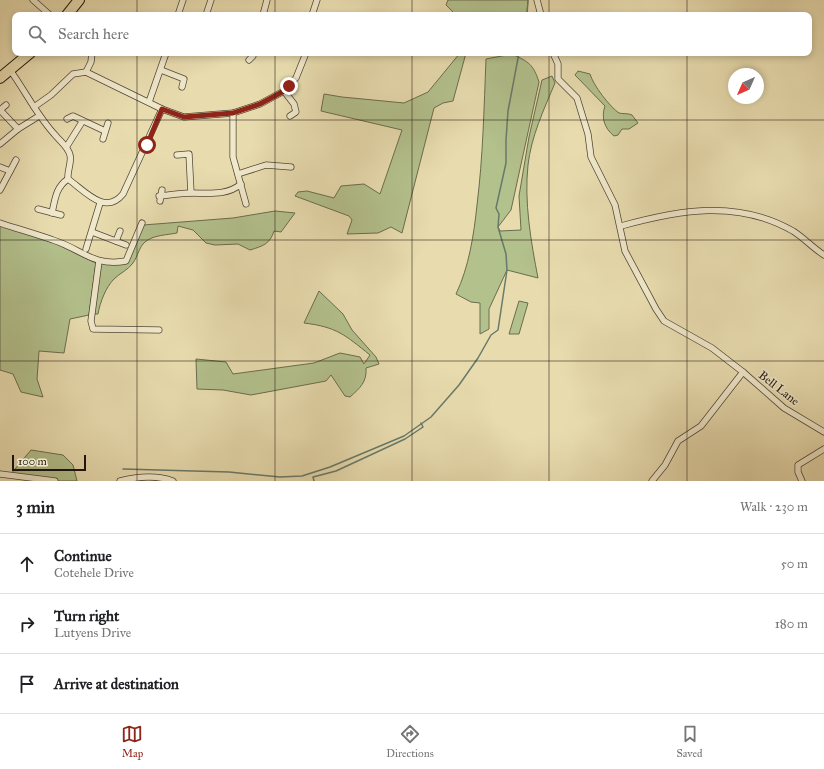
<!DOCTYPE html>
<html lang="en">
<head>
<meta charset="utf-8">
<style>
  body { margin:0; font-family:"IM FELL Great Primer",serif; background:#f6f6f6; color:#202124 }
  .compass { position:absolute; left:728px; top:68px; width:36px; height:36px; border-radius:50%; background:#fff; box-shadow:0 2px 6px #0003; rotate:225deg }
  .scale { position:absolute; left:12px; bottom:10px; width:74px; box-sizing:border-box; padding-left:4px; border:2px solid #20160f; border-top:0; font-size:11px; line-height:14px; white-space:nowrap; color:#20160f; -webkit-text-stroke:3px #f0e8cb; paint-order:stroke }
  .stop { position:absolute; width:12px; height:12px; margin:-9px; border:3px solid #8f2418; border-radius:50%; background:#fff }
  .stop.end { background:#8f2418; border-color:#fff; box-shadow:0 1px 4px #0008 }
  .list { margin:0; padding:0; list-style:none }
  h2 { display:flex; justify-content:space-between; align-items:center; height:52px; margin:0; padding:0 16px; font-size:17px }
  h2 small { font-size:13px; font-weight:400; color:#757577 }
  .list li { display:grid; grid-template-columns:26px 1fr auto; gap:12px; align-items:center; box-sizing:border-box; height:60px; padding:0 16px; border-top:1px solid #e0e0e0 }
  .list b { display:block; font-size:15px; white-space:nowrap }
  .list p { margin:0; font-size:13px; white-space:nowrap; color:#757577 }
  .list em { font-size:13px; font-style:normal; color:#757577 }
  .icon { flex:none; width:22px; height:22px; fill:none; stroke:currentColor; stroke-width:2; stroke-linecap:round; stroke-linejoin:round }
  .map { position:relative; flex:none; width:824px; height:481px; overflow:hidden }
  .search { position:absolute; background:#fff; box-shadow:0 2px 6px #0003; left:12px; right:12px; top:12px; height:44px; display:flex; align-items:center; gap:10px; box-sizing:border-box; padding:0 14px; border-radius:8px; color:#757577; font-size:15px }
  .sheet { height:232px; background:#fff }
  nav { display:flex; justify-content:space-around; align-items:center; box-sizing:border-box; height:56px; border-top:1px solid #e0e0e0; background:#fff; font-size:11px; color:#757577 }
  nav a { display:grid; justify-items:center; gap:2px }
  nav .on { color:#8f2418 }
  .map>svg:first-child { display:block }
  .green { fill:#b3c18d; stroke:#6a6c4e }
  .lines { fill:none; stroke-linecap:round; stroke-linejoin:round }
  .stream { stroke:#687a69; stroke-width:1.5 }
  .street-casing { stroke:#524837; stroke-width:7 }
  .highway-casing { stroke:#20160f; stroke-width:12 }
  .street { stroke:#f0e8cb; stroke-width:5.5 }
  .highway { stroke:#e8dcaf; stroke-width:10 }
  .route { stroke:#8f2418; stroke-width:5 }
  .grid { fill:none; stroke:#20160f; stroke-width:1; stroke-opacity:0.55 }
  .labels { text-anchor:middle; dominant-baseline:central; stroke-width:3; stroke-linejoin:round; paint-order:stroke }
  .street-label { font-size:12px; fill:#20160f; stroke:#f0e8cb }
</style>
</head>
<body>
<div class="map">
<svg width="824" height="481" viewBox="0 0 824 481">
  <rect width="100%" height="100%" fill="#e8dcaf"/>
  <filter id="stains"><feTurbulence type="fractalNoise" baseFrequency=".005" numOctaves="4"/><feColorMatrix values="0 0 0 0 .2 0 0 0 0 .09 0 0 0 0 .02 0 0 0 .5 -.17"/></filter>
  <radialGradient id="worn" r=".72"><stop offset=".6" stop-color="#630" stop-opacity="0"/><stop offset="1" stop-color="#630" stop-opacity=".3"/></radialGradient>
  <g class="green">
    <polygon points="448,0 528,0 527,13 524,15 456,15 446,5"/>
    <polygon points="460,53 466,53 453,101 443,103 434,108 402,233 391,227 378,233 347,234 352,220 349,216 295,196 298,192 307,191 334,198 341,186 364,184 380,194 402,130 321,111 324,94 342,97 404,103 428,92"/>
    <path d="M 512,54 C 529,62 533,64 539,82 L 511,210 L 498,227 L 500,231 L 521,230 L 519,196 L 529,137 L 542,80 L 552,76 L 555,83 C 544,109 531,137 528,165 C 524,202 531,242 538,278 L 507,270 L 489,309 L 489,329 L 480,334 L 480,303 L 471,302 L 456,294 C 469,267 474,234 477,205 C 483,157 484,108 486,59 Z"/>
    <path d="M 578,71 L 590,74 C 593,85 610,107 619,113 C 622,114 628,113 632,115 L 638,123 L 629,129 L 622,129 L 618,135 L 614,136 C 604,128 601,117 605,106 L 575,75 Z"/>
    <path d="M 275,211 L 295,213 L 281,232 L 274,231 C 270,244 263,246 250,250 L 238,244 L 215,245 L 206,243 L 193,230 L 178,226 L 177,233 C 167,235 153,235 145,242 C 139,247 138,256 133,263 C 128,270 120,273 114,279 C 106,287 100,302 98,314 L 94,314 L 100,263 L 126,263 L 143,225 L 233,218 Z"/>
    <polygon points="0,225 54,243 96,263 89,315 70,319 64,353 39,351 37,379 43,397 21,392 13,374 0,370"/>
    <path d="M 319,291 L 343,314 L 352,330 L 376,357 L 379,364 L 366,368 C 367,382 360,388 350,397 L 345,396 L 331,375 L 326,381 L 251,395 L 223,390 L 197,389 L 196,359 L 226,362 L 233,374 L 314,363 L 340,353 L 360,357 L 364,364 L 370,355 C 345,335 337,327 304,323 Z"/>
    <polygon points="519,301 528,303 519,334 509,334"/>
    <polygon points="31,450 63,455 73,465 77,481 57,481 10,475"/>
  </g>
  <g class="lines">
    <g class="stream">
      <polyline points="527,15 528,0"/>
      <polyline points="123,469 229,472 280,477 302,476 330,467 404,436 431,417 459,385 478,358 491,335 498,330 507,270 506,254 498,227 499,214 496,208 506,163 506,140 508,111 519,53"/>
      <polyline points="314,481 313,477 336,471 405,439 423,427 421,423"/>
    </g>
    <defs>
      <g id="street">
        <polyline points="33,0 50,15"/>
        <polyline points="537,0 541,15"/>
        <polyline points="178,15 183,0"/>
        <polyline points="206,15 211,0"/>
        <polyline points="263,15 267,0"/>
        <polyline points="312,15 317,0"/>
        <polyline points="553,53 558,64 558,79 577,98 588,134 591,157 615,205 625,251 656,309 664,321 712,348 743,372 701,426 678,441 665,465 652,481"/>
        <polyline points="249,60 253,56 252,53"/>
        <path d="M 10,70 C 26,92 37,116 56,136 C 61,142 68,147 70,155 C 72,162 67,171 68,179 C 85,191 105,216 123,194 L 162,109"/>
        <polyline points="161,70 184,79 182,87"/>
        <polyline points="86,72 91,62 92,53"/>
        <polyline points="284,91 294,104 296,112 290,116"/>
        <polyline points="149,102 166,53"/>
        <polyline points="34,107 51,95 73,74 86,72 162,109 184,117 233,113 260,104 284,91 296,78 306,53"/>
        <polyline points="0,110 18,129"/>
        <polyline points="0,110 6,105"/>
        <polyline points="233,113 233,157 246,204"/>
        <polyline points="67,119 73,116 105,131"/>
        <polyline points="103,139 108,123"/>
        <polyline points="0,144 18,129 39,116"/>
        <polyline points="67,146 82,122"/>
        <polyline points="177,155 189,154 191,193"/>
        <polyline points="0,167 10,171"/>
        <polyline points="238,174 266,165 291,167"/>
        <polyline points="0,190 16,160"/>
        <path d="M 159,196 C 170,195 181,193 191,193 C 208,193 227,196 241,184"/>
        <polyline points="160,201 162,190"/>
        <polyline points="38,209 61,215"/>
        <path d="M 52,213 C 55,199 56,187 68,179"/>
        <path d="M 0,223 C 18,229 36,234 53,240 C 82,249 93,267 126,261 L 142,223"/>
        <path d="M 621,226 C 679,210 737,199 793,231 C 804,238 813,248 824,255"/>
        <polyline points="92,232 126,245"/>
        <polyline points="116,241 120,231"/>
        <polyline points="86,249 100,203"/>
        <polyline points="99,261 91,321 93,329 159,330"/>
        <polyline points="743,372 784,408 824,432"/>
        <polyline points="0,474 55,481"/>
        <path d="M 120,481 C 136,477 156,475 173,481"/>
        <polyline points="802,481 798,472 798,465 824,449"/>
      </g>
      <g id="highway">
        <polyline points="67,15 79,0"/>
        <polyline points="0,78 30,53"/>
      </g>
    </defs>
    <use href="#street" class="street-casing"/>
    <use href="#highway" class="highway-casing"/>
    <use href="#street" class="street"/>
    <use href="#highway" class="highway"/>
  </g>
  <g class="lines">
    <polyline class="route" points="147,145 162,109 184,117 233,113 260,104 284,91 289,86"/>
  </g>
  <path class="grid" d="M 137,0 L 137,15M 275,0 L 275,15M 412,0 L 412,15M 549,0 L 549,15M 687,0 L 687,15M 137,53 L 137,481M 275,53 L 275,481M 412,53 L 412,481M 549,53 L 549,481M 687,53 L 687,481M 0,120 L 824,120M 0,240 L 824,240M 0,361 L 824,361"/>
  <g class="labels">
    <g class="street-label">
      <text transform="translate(779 388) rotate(38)">Bell Lane</text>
    </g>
  </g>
  <rect width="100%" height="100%" filter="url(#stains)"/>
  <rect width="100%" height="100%" fill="url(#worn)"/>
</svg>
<svg class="compass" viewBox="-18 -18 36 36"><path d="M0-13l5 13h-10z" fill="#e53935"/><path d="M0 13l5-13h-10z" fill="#757577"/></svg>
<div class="scale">100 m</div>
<div class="stop" style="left:147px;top:145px"></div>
<div class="stop end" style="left:289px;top:86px"></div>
<div class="search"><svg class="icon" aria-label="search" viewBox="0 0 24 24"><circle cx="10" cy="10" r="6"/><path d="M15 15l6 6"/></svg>Search here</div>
</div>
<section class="sheet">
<h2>3 min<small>Walk · 230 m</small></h2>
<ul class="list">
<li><svg class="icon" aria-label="ahead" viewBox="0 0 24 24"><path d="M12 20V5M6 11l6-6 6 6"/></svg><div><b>Continue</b><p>Cotehele Drive</p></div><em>50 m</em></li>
<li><svg class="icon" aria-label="right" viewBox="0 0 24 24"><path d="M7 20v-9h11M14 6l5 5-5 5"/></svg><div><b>Turn right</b><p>Lutyens Drive</p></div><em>180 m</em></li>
<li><svg class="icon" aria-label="arrive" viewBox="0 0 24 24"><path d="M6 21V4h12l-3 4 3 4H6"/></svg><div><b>Arrive at destination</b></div></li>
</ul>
</section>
<nav>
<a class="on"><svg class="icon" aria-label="map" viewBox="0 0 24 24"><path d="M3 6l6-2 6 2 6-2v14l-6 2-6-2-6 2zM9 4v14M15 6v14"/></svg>Map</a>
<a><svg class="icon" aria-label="directions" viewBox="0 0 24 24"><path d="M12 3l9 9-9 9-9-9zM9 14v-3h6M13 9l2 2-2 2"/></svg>Directions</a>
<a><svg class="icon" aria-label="saved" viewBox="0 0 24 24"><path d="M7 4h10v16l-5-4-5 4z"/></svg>Saved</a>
</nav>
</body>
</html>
